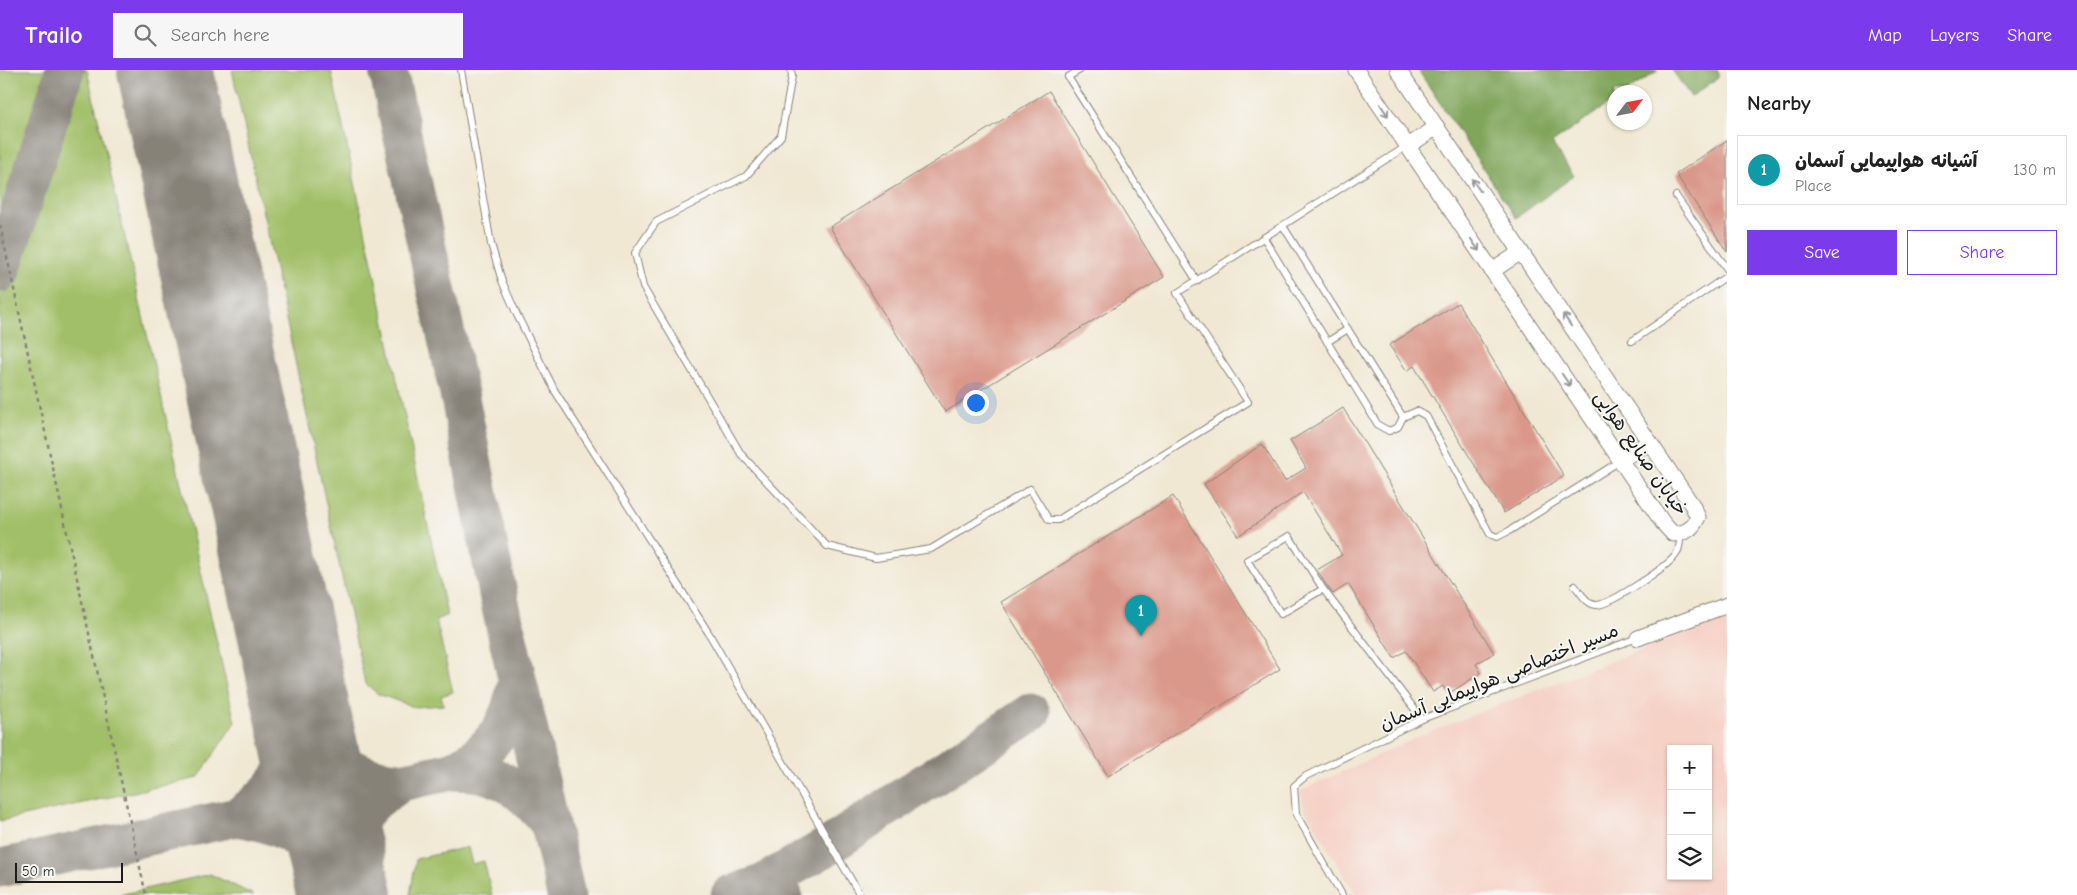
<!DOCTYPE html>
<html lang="en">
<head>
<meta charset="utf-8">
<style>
  body { margin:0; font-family:"Comic Neue","Playpen Sans Arabic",sans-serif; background:#f6f6f6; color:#222 }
  .controls { position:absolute; right:15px; bottom:15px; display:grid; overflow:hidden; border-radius:0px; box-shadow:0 1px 4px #0004 }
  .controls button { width:45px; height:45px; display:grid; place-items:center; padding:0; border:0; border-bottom:1px solid #e0e0e0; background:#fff; color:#222; font:25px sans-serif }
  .compass { position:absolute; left:1607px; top:15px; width:45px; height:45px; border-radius:50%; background:#fff; box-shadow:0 1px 4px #0004; rotate:58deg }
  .scale { position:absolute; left:15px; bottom:12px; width:108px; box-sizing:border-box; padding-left:5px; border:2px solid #1c1c1c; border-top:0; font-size:14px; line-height:18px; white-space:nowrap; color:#1c1c1c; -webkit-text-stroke:4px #f6f6f2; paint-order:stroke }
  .you { position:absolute; left:975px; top:332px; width:18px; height:18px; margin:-12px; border:4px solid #fff; border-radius:50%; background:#1a73e8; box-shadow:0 0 0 8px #1a73e833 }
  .badge { display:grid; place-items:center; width:32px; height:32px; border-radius:50%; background:#7c3aed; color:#fff; font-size:16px; font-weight:700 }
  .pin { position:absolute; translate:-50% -41px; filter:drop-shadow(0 1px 2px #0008) }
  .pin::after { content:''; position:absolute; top:26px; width:18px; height:15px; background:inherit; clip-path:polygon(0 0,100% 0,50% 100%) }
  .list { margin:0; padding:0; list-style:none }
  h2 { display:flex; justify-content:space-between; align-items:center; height:65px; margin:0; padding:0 20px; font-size:21px }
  h2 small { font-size:16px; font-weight:400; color:#767676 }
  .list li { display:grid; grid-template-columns:32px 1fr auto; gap:15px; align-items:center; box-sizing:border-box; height:70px; margin:0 10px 10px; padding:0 10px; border:1px solid #e0e0e0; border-radius:0px }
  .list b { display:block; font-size:19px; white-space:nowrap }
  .list p { margin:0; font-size:16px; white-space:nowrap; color:#767676 }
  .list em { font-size:16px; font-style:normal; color:#767676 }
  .actions { display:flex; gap:10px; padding:15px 20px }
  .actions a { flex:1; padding:11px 0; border:1px solid #7c3aed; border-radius:0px; text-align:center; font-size:18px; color:#7c3aed }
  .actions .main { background:#7c3aed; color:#fff }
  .icon { flex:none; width:28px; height:28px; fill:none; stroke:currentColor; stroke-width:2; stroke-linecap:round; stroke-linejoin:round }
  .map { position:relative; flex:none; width:1727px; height:825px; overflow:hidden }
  header { display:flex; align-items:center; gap:30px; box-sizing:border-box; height:70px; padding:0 25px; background:#7c3aed; color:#fff }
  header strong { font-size:24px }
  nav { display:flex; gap:28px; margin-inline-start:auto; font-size:18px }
  .search { width:350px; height:45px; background:#f6f6f6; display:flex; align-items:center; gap:12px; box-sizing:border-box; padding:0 18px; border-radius:0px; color:#767676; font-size:19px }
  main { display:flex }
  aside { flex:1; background:#fff }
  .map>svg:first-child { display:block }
  .built { fill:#f6d1c6; fill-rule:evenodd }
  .green { fill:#a1bf67; stroke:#5e6e42 }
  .forest { fill:#80a65c; stroke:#4e613c }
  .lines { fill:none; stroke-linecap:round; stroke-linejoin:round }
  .taxiway { stroke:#868278; stroke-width:39 }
  .runway { stroke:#868278; stroke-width:96 }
  .building { fill:#da988a }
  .service-casing { stroke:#868278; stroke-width:8 }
  .tertiary-casing { stroke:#868278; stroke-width:17 }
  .path { stroke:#868278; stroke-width:2.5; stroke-dasharray:4 4; stroke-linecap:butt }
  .service { stroke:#fff; stroke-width:6 }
  .tertiary { stroke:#fff; stroke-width:15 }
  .oneway { stroke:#999 }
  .labels { text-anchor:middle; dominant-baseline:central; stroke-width:4; stroke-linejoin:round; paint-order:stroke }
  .street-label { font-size:19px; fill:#1c1c1c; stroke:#f6f6f2 }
</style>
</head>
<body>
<header>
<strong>Trailo</strong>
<div class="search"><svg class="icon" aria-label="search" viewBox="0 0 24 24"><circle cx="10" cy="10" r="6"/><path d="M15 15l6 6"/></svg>Search here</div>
<nav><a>Map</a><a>Layers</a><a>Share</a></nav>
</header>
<main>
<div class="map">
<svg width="1727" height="825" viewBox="0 0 1727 825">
  <rect width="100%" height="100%" fill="#f6f6f2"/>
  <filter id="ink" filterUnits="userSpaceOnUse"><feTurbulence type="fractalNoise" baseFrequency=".02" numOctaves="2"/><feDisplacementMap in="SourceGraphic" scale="10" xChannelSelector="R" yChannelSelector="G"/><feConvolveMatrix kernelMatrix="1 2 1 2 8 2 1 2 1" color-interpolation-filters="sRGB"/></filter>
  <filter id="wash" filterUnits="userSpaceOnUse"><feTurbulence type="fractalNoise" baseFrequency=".0096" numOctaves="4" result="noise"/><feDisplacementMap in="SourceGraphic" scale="20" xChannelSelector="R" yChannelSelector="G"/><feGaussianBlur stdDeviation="1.12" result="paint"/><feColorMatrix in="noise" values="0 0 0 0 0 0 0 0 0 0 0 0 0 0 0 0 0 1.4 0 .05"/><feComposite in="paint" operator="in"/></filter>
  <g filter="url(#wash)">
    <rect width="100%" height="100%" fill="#f1e8d3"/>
    <path class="built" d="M 1727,546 L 1727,825 L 1356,825 L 1305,740 L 1300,721 L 1422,665 ZM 1671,679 L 1708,679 L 1708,806 L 1671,806 Z"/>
    <g class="green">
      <polygon points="0,0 87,0 235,652 198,708 0,751"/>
      <polygon points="232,0 331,0 447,545 436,550 453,622 441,626 444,635 414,637 378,624 365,613"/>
      <polygon points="468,777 472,794 484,791 492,825 410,825 416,789"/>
      <polygon points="210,804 254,825 119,825"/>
    </g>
    <g class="forest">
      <polygon points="1418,0 1659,0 1626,22 1614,22 1614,30 1552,73 1574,106 1516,148"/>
      <polygon points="1672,0 1718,0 1718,8 1691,27"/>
    </g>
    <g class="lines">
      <g class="taxiway">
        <polyline points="388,0 461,333 499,529 566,825"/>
        <polyline points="0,203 65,0"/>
        <path d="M 306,655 C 332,690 353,707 398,711"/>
        <path d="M 452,701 C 463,701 476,702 487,705 C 512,711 534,734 549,753"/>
        <path d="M 239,746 C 286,713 293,689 302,635"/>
        <path d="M 240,748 C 297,756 313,779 342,825"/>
        <path d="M 0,798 L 452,701 C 492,681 510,655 517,611"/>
        <path d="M 339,799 C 346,773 353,752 373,733 C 380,726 390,721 398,714"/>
        <polyline points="762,814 830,775 1031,643"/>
        <polyline points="730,825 762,814 783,825"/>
      </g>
      <polyline class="runway" points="165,0 321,729 345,825"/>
    </g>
    <g id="blocks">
      <g class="building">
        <polygon points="1049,21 1164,207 945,342 830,157"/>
        <polygon points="1727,70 1727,182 1676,104"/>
        <polygon points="1458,233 1564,406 1504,443 1414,296 1407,301 1389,275"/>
        <polygon points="1343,338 1494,583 1476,594 1481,603 1448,624 1443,616 1433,622 1406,581 1394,588 1348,514 1333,524 1327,516 1317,500 1342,485 1303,422 1238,466 1204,414 1262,374 1285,411 1306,398 1290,371"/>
        <polygon points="1173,426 1280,599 1108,706 1001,532"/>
      </g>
    </g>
  </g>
  <g filter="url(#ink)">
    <use href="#blocks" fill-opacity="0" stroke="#868278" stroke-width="1"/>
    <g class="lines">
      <defs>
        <g id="service">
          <polyline points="461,0 491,174 502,211 517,245 555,321 708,562 860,825"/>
          <polyline points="791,0 792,6 781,66 746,106 656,152 635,183 643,217 741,384 827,476 876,488 931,479 1030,419 1049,450 1058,450 1248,332 1177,223 1407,76"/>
          <polyline points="1080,0 1068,7 1197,211"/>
          <polyline points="1676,126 1727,199"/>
          <polyline points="1283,156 1403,347"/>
          <polyline points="1264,168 1378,355 1389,361 1398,357 1403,347 1417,341 1426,346 1490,464 1497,467 1509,461 1620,391"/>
          <polyline points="1632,271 1727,206"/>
          <polyline points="1327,272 1348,259"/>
          <path d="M 1575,516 C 1580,522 1588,536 1597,535 C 1611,534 1671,495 1677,483 C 1680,477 1680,470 1681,464"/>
          <polyline points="1323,519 1281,544 1247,490 1289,466 1323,519 1422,649"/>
          <polyline points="1342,825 1296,744 1294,716 1306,706 1422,649 1637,568"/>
        </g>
        <g id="tertiary">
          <path d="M 1356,0 L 1663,453 L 1673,464 C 1687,463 1692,459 1698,447 L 1692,435 L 1398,0"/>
          <polyline points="1408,76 1437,57"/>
          <polyline points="1492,201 1521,182"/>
          <polyline points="1620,390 1650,372"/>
          <polyline points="1638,568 1727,535"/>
        </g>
      </defs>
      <use href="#service" class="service-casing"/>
      <use href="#tertiary" class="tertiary-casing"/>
      <polyline class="path" points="0,155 146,825"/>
      <use href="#service" class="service"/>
      <use href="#tertiary" class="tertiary"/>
    </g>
    <defs><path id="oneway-shaft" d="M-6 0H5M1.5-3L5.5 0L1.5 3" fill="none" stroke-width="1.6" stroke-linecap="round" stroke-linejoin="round" transform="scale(1.25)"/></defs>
    <g class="oneway">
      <use href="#oneway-shaft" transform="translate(1384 40) rotate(56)"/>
      <use href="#oneway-shaft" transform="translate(1476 115) rotate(-124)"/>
      <use href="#oneway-shaft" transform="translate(1475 175) rotate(56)"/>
      <use href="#oneway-shaft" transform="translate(1567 250) rotate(-124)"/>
      <use href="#oneway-shaft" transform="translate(1566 310) rotate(56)"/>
    </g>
  </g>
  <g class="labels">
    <g class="street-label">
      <text transform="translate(1641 383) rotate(55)">خیابان صنایع هوایی</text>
      <text transform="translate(1499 607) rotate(-22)">مسیر اختصاصی هواپیمایی آسمان</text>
    </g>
  </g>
</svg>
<div class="controls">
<button>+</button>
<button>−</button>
<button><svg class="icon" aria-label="layers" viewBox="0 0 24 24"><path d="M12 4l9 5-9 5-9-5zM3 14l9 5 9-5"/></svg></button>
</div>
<svg class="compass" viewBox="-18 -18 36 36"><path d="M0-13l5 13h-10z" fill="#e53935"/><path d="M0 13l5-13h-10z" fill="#767676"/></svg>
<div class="scale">50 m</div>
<div class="you"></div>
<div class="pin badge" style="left:1141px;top:566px;background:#0f9aa8">1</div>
</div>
<aside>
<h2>Nearby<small></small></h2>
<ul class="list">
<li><span class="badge" style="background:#0f9aa8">1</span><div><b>آشیانه هواپیمایی آسمان</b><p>Place</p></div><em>130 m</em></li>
</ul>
<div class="actions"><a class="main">Save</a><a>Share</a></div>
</aside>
</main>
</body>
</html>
